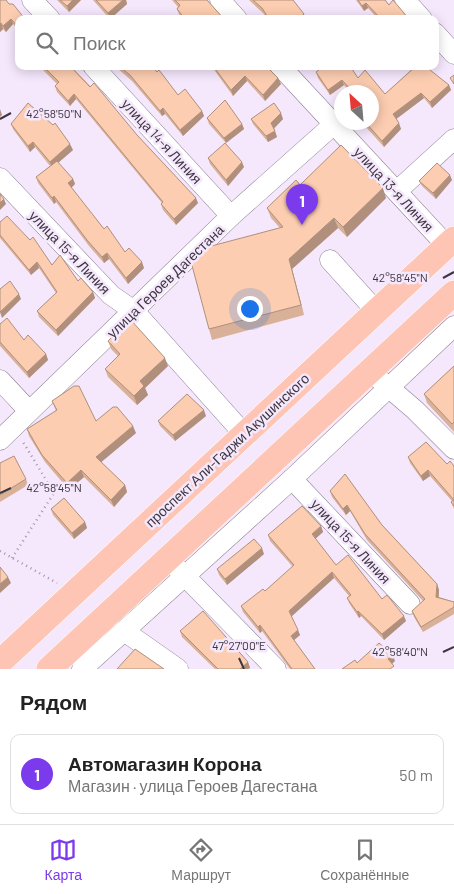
<!DOCTYPE html>
<html lang="ru">
<head>
<meta charset="utf-8">
<style>
  body { margin:0; font-family:Barlow,sans-serif; background:#f6f6f6; color:#222 }
  .compass { position:absolute; left:334px; top:85px; width:45px; height:45px; border-radius:50%; background:#fff; box-shadow:0 2px 12px #0003; rotate:334deg }
  .you { position:absolute; left:249px; top:308px; width:18px; height:18px; margin:-12px; border:4px solid #fff; border-radius:50%; background:#1a73e8; box-shadow:0 0 0 8px #1a73e833 }
  .badge { display:grid; place-items:center; width:32px; height:32px; border-radius:50%; background:#7c3aed; color:#fff; font-size:16px; font-weight:700 }
  .pin { position:absolute; translate:-50% -41px; filter:drop-shadow(0 1px 2px #0008) }
  .pin::after { content:''; position:absolute; top:26px; width:18px; height:15px; background:inherit; clip-path:polygon(0 0,100% 0,50% 100%) }
  .list { margin:0; padding:0; list-style:none }
  h2 { display:flex; justify-content:space-between; align-items:center; height:65px; margin:0; padding:0 20px; font-size:21px }
  h2 small { font-size:16px; font-weight:400; color:#767676 }
  .list li { display:grid; grid-template-columns:32px 1fr auto; gap:15px; align-items:center; box-sizing:border-box; height:80px; margin:0 10px 10px; padding:0 10px; border:1px solid #e0e0e0; border-radius:10px }
  .list b { display:block; font-size:19px; white-space:nowrap }
  .list p { margin:0; font-size:16px; white-space:nowrap; color:#767676 }
  .list em { font-size:16px; font-style:normal; color:#767676 }
  .icon { flex:none; width:28px; height:28px; fill:none; stroke:currentColor; stroke-width:2; stroke-linecap:round; stroke-linejoin:round }
  .map { position:relative; flex:none; width:454px; height:669px; overflow:hidden }
  .search { position:absolute; background:#fff; box-shadow:0 2px 12px #0003; left:15px; right:15px; top:15px; height:55px; display:flex; align-items:center; gap:12px; box-sizing:border-box; padding:0 18px; border-radius:10px; color:#767676; font-size:19px }
  .sheet { height:155px; background:#fff }
  nav { display:flex; justify-content:space-around; align-items:center; box-sizing:border-box; height:70px; border-top:1px solid #e0e0e0; background:#fff; font-size:14px; color:#767676 }
  nav a { display:grid; justify-items:center; gap:2px }
  nav .on { color:#7c3aed }
  .map>svg:first-child { display:block }
  .lines { fill:none; stroke-linecap:round; stroke-linejoin:round }
  .minor-casing { stroke:#8a7e90; stroke-width:21 }
  .major-casing { stroke:#fff; stroke-width:26 }
  .path { stroke:#a197a6; stroke-width:2.5; stroke-dasharray:1 4; stroke-linecap:butt }
  .minor { stroke:#fff; stroke-width:20 }
  .major { stroke:#fec5b4; stroke-width:25 }
  .wall { fill:#d9b098 }
  .shaded-wall { fill:#b0907c }
  .building { fill:#fccdb1; stroke:#b0907c }
  .ticks { fill:none; stroke:#3c373f; stroke-width:2 }
  .labels { text-anchor:middle; dominant-baseline:central; stroke-width:5; stroke-linejoin:round; paint-order:stroke }
  .street-label { font-size:14px; fill:#3c373f; stroke:#f5e7fc }
  .ticks-label { font-size:12px; text-anchor:middle; fill:#3c373f; stroke:#f5e7fc; stroke-width:5; stroke-linejoin:round; paint-order:stroke }
</style>
</head>
<body>
<div class="map">
<svg width="454" height="669" viewBox="0 0 454 669">
  <rect width="100%" height="100%" fill="#f5e7fc"/>
  <g class="lines">
    <defs>
      <g id="minor">
        <polyline points="32,0 50,19"/>
        <polyline points="220,0 237,19"/>
        <polyline points="405,0 422,19"/>
        <polyline points="435,33 454,54"/>
        <polyline points="93,66 231,216"/>
        <polyline points="280,66 447,246"/>
        <polyline points="0,178 111,295 134,311 244,434"/>
        <polyline points="397,191 454,139"/>
        <polyline points="330,260 376,311"/>
        <polyline points="379,379 415,410 454,449"/>
        <polyline points="0,380 29,411"/>
        <polyline points="0,440 231,216 333,125"/>
        <polyline points="292,479 410,604"/>
        <polyline points="176,567 276,669"/>
        <polyline points="124,631 178,669"/>
        <polyline points="82,669 292,479 454,326"/>
      </g>
      <g id="major">
        <polyline points="0,662 454,239"/>
        <polyline points="49,669 454,293"/>
      </g>
    </defs>
    <use href="#minor" class="minor-casing"/>
    <use href="#major" class="major-casing"/>
    <g class="path">
      <polyline points="0,551 57,583"/>
      <polyline points="12,558 54,493 23,442"/>
    </g>
    <use href="#minor" class="minor"/>
    <use href="#major" class="major"/>
  </g>
  <g class="wall">
    <polygon points="0,0 19,19 19,31 13,24 6,32 3,29 0,32"/>
    <polygon points="57,0 81,0 69,12"/>
    <polygon points="93,0 126,0 127,4 110,19"/>
    <polygon points="172,0 207,0 224,19 182,19 179,14 177,9 178,7"/>
    <polygon points="249,0 293,0 306,19 267,19 264,14"/>
    <polygon points="356,0 385,0 389,5 409,19 378,19 368,8 364,11"/>
    <polygon points="39,66 71,66 137,135 198,203 176,225 163,210 161,204 162,203 76,99 70,106 57,92 55,86 57,84"/>
    <polygon points="116,66 152,66 178,95 202,111 204,116 183,136 165,114 162,116 132,81 117,68"/>
    <polygon points="213,66 281,84 265,101 247,81 233,96 215,71"/>
    <polygon points="322,66 350,66 358,78 385,94 413,68 411,66 429,66 427,68 449,85 451,90 432,108 424,98 396,119 401,129 384,147 365,126 364,122 372,122 372,92 350,92 344,85 330,95 318,78 316,72 323,67"/>
    <polygon points="207,118 242,124 244,129 226,143 209,124"/>
    <polygon points="251,119 283,119 274,129 277,137 268,142 253,124"/>
    <polygon points="11,124 73,150 58,163 73,179 75,184 71,188 104,229 125,252 144,268 128,284 109,259 104,263 89,246 56,202 54,204 38,183 36,177 50,166 35,147 30,152 13,129"/>
    <polygon points="208,158 244,167 228,186 210,164"/>
    <polygon points="452,180 436,199 422,186 419,181"/>
    <polygon points="300,185 386,198 347,237 338,228 292,269 304,315 212,340 209,329 280,228 271,218 267,208"/>
    <polygon points="0,222 52,265 78,281 93,292 95,298 58,336 39,317 37,311 56,293 39,268 31,275 0,238"/>
    <polygon points="0,324 46,354 48,360 29,378 0,346"/>
    <polygon points="108,341 168,366 145,388 148,395 137,405 108,377 105,369 118,356 111,349"/>
    <polygon points="454,366 454,432 427,403 424,394"/>
    <polygon points="52,401 96,421 136,433 101,462 125,485 127,492 114,507 84,477 69,490 45,462 29,436 27,429 56,411"/>
    <polygon points="206,416 175,441 160,426 158,421"/>
    <polygon points="408,457 447,464 454,466 454,509 451,502 452,501 430,476 423,481 410,463"/>
    <polygon points="0,463 26,479 28,485 0,502"/>
    <polygon points="330,491 382,525 437,584 439,590 439,597 454,602 454,614 423,632 414,617 412,611 423,601 367,540 350,511 346,515 332,497"/>
    <polygon points="51,509 85,522 87,528 74,539 53,515"/>
    <polygon points="321,526 323,532 315,539 336,565 382,599 406,621 384,640 361,616 359,618 349,603 347,598 349,596 334,578 291,616 300,635 294,640 315,669 290,669 262,631 260,633 243,612 241,606 265,591 293,567 270,541 268,535"/>
    <polygon points="264,554 227,585 219,575 217,569"/>
    <polygon points="180,631 248,662 250,668 248,669 215,669 182,637"/>
  </g>
  <g class="shaded-wall">
    <polygon points="73,0 81,0 69,12 67,6"/>
    <polygon points="123,0 126,0 127,4 110,19 108,13"/>
    <polygon points="366,3 368,8 364,11 362,6"/>
    <polygon points="304,14 306,19 298,19"/>
    <polygon points="11,19 13,24 6,32 3,26"/>
    <polygon points="1,23 3,29 0,32 0,24"/>
    <polygon points="437,51 439,56 435,60 435,52"/>
    <polygon points="245,76 247,81 233,96 231,90"/>
    <polygon points="278,78 281,84 265,101 263,95"/>
    <polygon points="342,80 344,85 330,95 328,90"/>
    <polygon points="449,85 451,90 432,108 430,102"/>
    <polygon points="421,93 424,98 395,120 393,114"/>
    <polygon points="74,94 76,99 70,106 68,101"/>
    <polygon points="163,108 165,114 162,116 160,111"/>
    <polygon points="0,109 2,115 0,117"/>
    <polygon points="202,111 204,116 183,136 180,130"/>
    <polygon points="281,113 283,119 273,129 271,123"/>
    <polygon points="399,123 401,129 384,147 382,141"/>
    <polygon points="242,124 244,129 226,143 224,138"/>
    <polygon points="275,131 277,137 268,142 266,136"/>
    <polygon points="33,142 35,147 30,152 28,146"/>
    <polygon points="70,144 73,150 52,168 50,162"/>
    <polygon points="242,162 244,167 228,186 226,180"/>
    <polygon points="450,175 452,180 436,199 433,193"/>
    <polygon points="73,179 75,184 70,189 68,183"/>
    <polygon points="383,188 386,198 347,237 343,227"/>
    <polygon points="54,196 56,202 54,204 52,198"/>
    <polygon points="196,198 198,203 176,225 174,219"/>
    <polygon points="4,199 6,204 0,210 0,203"/>
    <polygon points="334,218 338,228 292,269 304,315 301,305 289,259"/>
    <polygon points="107,253 109,259 104,263 102,257"/>
    <polygon points="37,262 39,268 31,275 29,270"/>
    <polygon points="142,262 144,268 128,284 126,278"/>
    <polygon points="93,292 95,298 58,336 56,330"/>
    <polygon points="19,294 21,299 2,318 0,312"/>
    <polygon points="46,354 48,360 29,378 27,372"/>
    <polygon points="165,358 168,366 145,388 148,395 137,405 134,396 140,381"/>
    <polygon points="204,410 206,416 175,441 173,435"/>
    <polygon points="133,426 136,433 99,464 96,457"/>
    <polygon points="81,470 84,477 69,490 67,483"/>
    <polygon points="428,470 430,476 423,481 421,476"/>
    <polygon points="125,485 127,492 114,507 111,500"/>
    <polygon points="347,505 350,511 346,515 343,509"/>
    <polygon points="85,522 87,528 74,539 72,533"/>
    <polygon points="321,526 323,532 314,540 312,534"/>
    <polygon points="262,548 264,554 227,585 225,579"/>
    <polygon points="332,572 334,578 291,617 289,611"/>
    <polygon points="8,577 11,583 0,593 0,584"/>
    <polygon points="437,584 439,590 438,602 436,597"/>
    <polygon points="358,611 361,616 359,618 357,612"/>
    <polygon points="404,616 406,621 384,640 382,634"/>
    <polygon points="260,625 262,631 260,633 258,627"/>
    <polygon points="298,630 300,635 293,641 291,636"/>
    <polygon points="393,655 395,661 391,665 388,659"/>
    <polygon points="248,662 250,668 248,669 240,669"/>
  </g>
  <g class="building">
    <polygon points="0,0 6,0 9,4 13,4 25,19 19,19 19,28 11,19 3,26 1,23 0,24"/>
    <polygon points="60,0 73,0 67,6"/>
    <polygon points="96,0 123,0 108,13"/>
    <polygon points="175,0 207,0 224,19 185,19 177,9 180,5"/>
    <polygon points="253,0 293,0 304,14 298,19 269,19 262,8"/>
    <polygon points="358,0 385,0 389,5 393,0 409,19 381,19 366,3 362,6"/>
    <polygon points="43,66 70,66 90,87 94,83 137,135 196,198 174,219 161,204 163,202 74,94 68,101 55,86 59,82"/>
    <polygon points="119,66 152,66 157,72 159,70 178,95 185,89 202,111 180,130 163,108 160,111 130,75"/>
    <polygon points="213,66 266,66 278,78 263,95 245,76 231,90"/>
    <polygon points="324,66 350,66 358,78 365,70 385,94 415,67 414,66 425,66 449,85 430,102 421,93 393,114 399,123 382,141 365,122 372,122 372,92 353,92 342,80 328,90 316,72"/>
    <polygon points="454,75 454,84 450,78"/>
    <polygon points="225,100 242,124 224,138 207,118"/>
    <polygon points="28,103 53,125 55,123 70,144 50,162 33,142 28,146 11,124"/>
    <polygon points="274,103 281,113 271,123 275,131 266,136 251,119"/>
    <polygon points="225,143 242,162 226,180 208,158"/>
    <polygon points="341,145 383,188 343,227 334,218 289,259 301,305 209,329 190,258 200,249 283,227 267,208 296,180 300,185"/>
    <polygon points="57,161 73,179 68,183 104,229 107,226 125,252 129,248 142,262 126,278 107,253 102,257 87,240 54,196 52,198 36,177"/>
    <polygon points="437,163 450,175 433,193 419,181"/>
    <polygon points="0,194 4,199 0,203"/>
    <polygon points="7,216 30,240 33,237 52,265 60,255 78,281 81,278 93,292 56,330 37,311 57,292 37,262 29,270 0,235 0,222"/>
    <polygon points="10,281 19,294 0,312 0,289"/>
    <polygon points="7,318 24,340 28,335 46,354 27,372 0,342 0,324"/>
    <polygon points="130,319 165,358 140,381 144,386 134,396 105,369 120,354 108,341"/>
    <polygon points="454,366 454,422 452,424 424,394"/>
    <polygon points="74,386 79,386 96,421 113,407 117,407 133,426 96,457 125,485 111,500 81,470 67,483 42,455 27,429 57,410 52,401"/>
    <polygon points="187,394 204,410 173,435 158,421"/>
    <polygon points="426,442 447,464 450,461 454,466 454,500 428,470 421,476 408,457"/>
    <polygon points="14,456 26,479 0,495 0,463"/>
    <polygon points="345,474 382,525 437,584 436,597 454,602 454,607 421,627 412,611 425,599 365,534 347,505 343,509 330,491"/>
    <polygon points="64,498 85,522 72,533 51,509"/>
    <polygon points="454,500 454,506 451,502"/>
    <polygon points="302,506 321,526 312,534 336,565 348,555 382,599 387,595 404,616 382,634 358,611 357,612 347,598 351,595 332,572 289,611 298,630 291,636 315,669 292,669 260,625 258,627 241,606 263,589 265,591 294,565 268,535"/>
    <polygon points="254,539 262,548 225,579 217,569"/>
    <polygon points="0,567 8,577 0,584"/>
    <polygon points="203,611 248,662 240,669 218,669 180,631"/>
    <polygon points="379,643 393,655 388,659 394,666 390,669 342,669 355,660 357,663"/>
    <polygon points="135,649 164,669 117,669"/>
  </g>
  <path class="ticks" d="M 0,119 L 11,113M 443,278 L 454,272M 0,493 L 11,488M 443,652 L 454,647M 239,658 L 244,669"/>
  <g class="labels">
    <g class="street-label">
      <text transform="translate(162 141) rotate(47)">улица 14-я Линия</text>
      <text transform="translate(394 189) rotate(47)">улица 13-я Линия</text>
      <text transform="translate(70 252) rotate(46)">улица 15-я Линия</text>
      <text transform="translate(165 281) rotate(-44)">улица Героев Дагестана</text>
      <text transform="translate(227 450) rotate(-43)">проспект Али-Гаджи Акушинского</text>
      <text transform="translate(351 541) rotate(47)">улица 15-я Линия</text>
    </g>
  </g>
  <g class="ticks-label">
    <text x="54" y="118">42°58'50"N</text>
    <text x="400" y="282">42°58'45"N</text>
    <text x="54" y="492">42°58'45"N</text>
    <text x="239" y="650">47°27'00"E</text>
    <text x="400" y="656">42°58'40"N</text>
  </g>
</svg>
<svg class="compass" viewBox="-18 -18 36 36"><path d="M0-13l5 13h-10z" fill="#e53935"/><path d="M0 13l5-13h-10z" fill="#767676"/></svg>
<div class="you"></div>
<div class="pin badge" style="left:302px;top:225px">1</div>
<div class="search"><svg class="icon" aria-label="search" viewBox="0 0 24 24"><circle cx="10" cy="10" r="6"/><path d="M15 15l6 6"/></svg>Поиск</div>
</div>
<section class="sheet">
<h2>Рядом<small></small></h2>
<ul class="list">
<li><span class="badge">1</span><div><b>Автомагазин Корона</b><p>Магазин · улица Героев Дагестана</p></div><em>50 m</em></li>
</ul>
</section>
<nav>
<a class="on"><svg class="icon" aria-label="map" viewBox="0 0 24 24"><path d="M3 6l6-2 6 2 6-2v14l-6 2-6-2-6 2zM9 4v14M15 6v14"/></svg>Карта</a>
<a><svg class="icon" aria-label="directions" viewBox="0 0 24 24"><path d="M12 3l9 9-9 9-9-9zM9 14v-3h6M13 9l2 2-2 2"/></svg>Маршрут</a>
<a><svg class="icon" aria-label="saved" viewBox="0 0 24 24"><path d="M7 4h10v16l-5-4-5 4z"/></svg>Сохранённые</a>
</nav>
</body>
</html>
